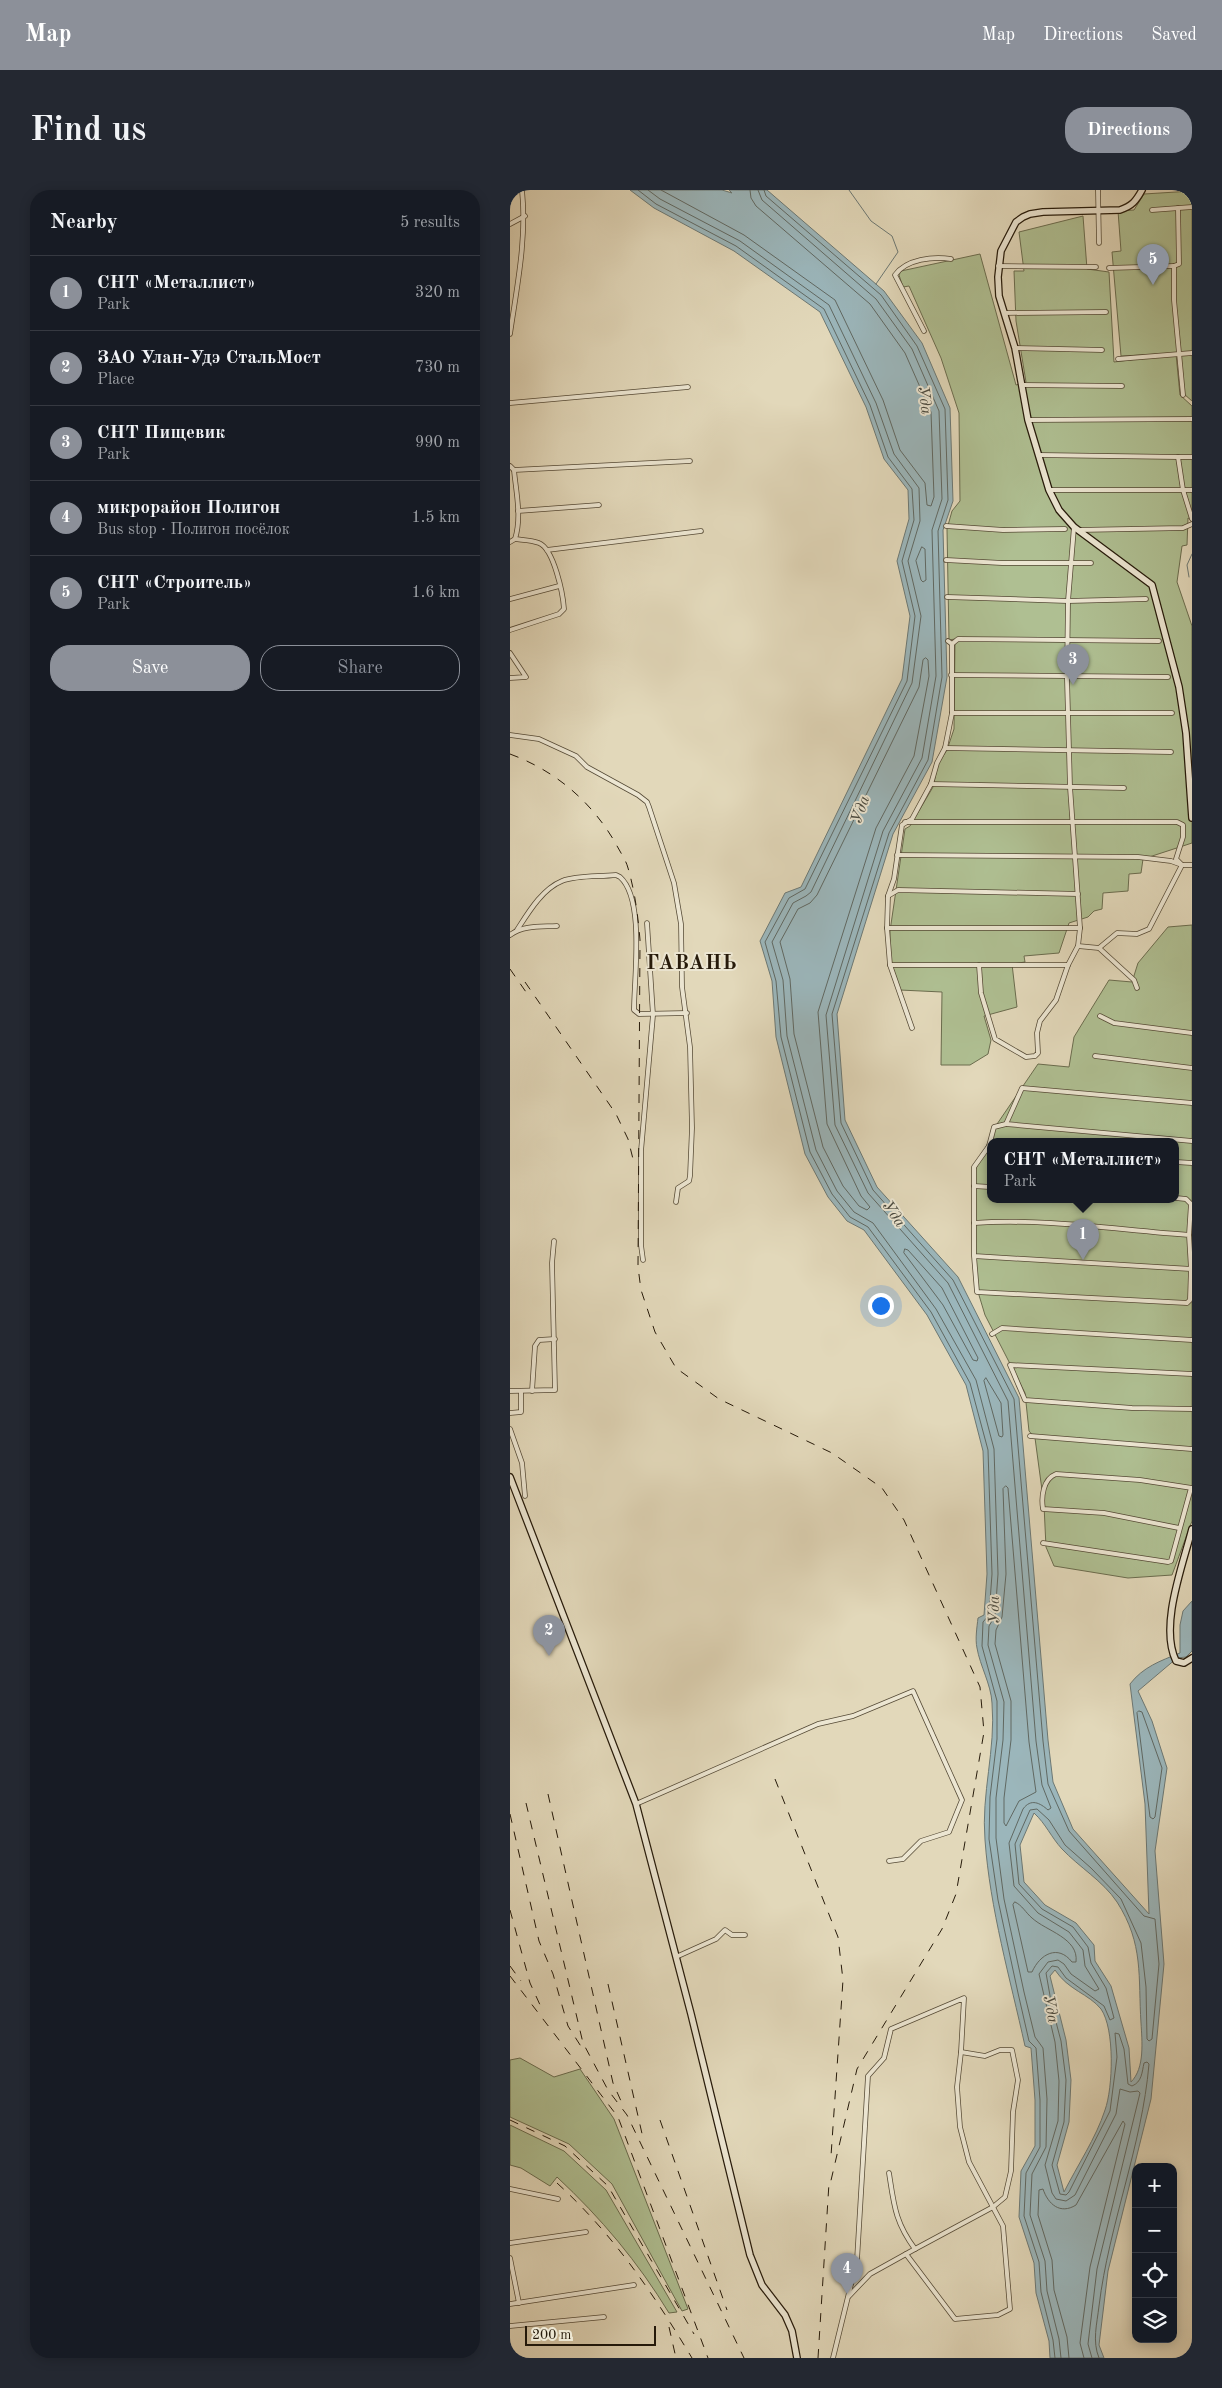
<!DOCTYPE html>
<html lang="en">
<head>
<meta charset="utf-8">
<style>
  body { margin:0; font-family:"Old Standard TT",serif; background:#242831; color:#f1f3f6 }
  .controls { position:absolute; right:15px; bottom:15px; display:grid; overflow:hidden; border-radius:10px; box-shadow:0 2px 12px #0003 }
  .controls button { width:45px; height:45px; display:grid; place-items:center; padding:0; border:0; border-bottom:1px solid #363941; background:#171b24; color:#f1f3f6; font:25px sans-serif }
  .scale { position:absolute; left:15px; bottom:12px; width:131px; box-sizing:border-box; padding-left:5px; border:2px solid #261a0a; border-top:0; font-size:14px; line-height:18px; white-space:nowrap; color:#261a0a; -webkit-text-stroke:4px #ece6d2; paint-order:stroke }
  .you { position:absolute; left:370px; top:1115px; width:18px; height:18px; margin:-12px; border:4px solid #fff; border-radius:50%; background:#1a73e8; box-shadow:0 0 0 8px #1a73e833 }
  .badge { display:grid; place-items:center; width:32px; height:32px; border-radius:50%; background:#8c9099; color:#fff; font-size:16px; font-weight:700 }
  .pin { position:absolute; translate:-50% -41px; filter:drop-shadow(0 1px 2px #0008) }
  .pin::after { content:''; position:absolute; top:26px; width:18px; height:15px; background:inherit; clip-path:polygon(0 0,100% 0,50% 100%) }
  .popup { position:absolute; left:477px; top:948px; width:192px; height:65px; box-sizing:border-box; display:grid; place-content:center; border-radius:10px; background:#171b24; filter:drop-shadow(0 1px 4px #0005); font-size:16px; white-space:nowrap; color:#9ea1a6 }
  .popup b { font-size:19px; color:#f1f3f6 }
  .popup::after { content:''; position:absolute; left:50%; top:100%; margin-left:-10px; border:10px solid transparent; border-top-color:#171b24 }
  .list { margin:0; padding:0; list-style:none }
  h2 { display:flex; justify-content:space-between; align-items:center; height:65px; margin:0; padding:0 20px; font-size:21px }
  h2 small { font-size:16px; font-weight:400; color:#9ea1a6 }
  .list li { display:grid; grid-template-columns:32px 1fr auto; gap:15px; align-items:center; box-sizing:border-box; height:75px; padding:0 20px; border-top:1px solid #363941 }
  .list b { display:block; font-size:19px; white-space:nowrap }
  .list p { margin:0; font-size:16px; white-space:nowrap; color:#9ea1a6 }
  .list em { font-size:16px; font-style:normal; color:#9ea1a6 }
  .actions { display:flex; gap:10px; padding:15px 20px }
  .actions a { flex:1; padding:11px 0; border:1px solid #8c9099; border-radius:20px; text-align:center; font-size:18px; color:#8c9099 }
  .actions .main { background:#8c9099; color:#fff }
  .icon { flex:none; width:28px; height:28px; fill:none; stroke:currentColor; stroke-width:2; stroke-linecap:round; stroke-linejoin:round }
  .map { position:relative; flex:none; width:682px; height:2168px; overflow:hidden; border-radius:20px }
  header { display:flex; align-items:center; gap:30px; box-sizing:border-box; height:70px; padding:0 25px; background:#8c9099; color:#fff }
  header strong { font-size:24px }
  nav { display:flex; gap:28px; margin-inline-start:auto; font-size:18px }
  .intro { display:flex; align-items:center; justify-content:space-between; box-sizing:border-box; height:120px; padding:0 30px }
  h1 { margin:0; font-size:35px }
  .button { padding:12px 22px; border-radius:20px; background:#8c9099; color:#fff; font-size:18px; font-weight:700 }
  main { display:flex; gap:30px; padding:0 30px }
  aside { flex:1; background:#171b24; border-radius:20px; box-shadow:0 2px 12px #0003 }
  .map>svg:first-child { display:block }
  .green { fill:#afbf92; stroke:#6a6c4e; fill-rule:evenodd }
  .water { fill:#9bb6bb; stroke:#6c7874; fill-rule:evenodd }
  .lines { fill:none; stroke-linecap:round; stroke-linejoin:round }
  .shore { stroke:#606862; stroke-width:1 }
  .stream { stroke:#6c7874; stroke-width:1 }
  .street-casing { stroke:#554a36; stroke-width:5.5 }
  .secondary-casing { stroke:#261a0a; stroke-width:8 }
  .street { stroke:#ece6d2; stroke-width:4 }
  .secondary { stroke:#ece6d2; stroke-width:5.5 }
  .rail { stroke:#261a0a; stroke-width:1; stroke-dasharray:9 9; stroke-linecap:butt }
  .labels { text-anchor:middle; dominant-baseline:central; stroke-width:4; stroke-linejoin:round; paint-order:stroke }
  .water-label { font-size:16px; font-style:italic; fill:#49493f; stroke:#ece6d2 }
  .district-label { font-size:20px; font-weight:bold; letter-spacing:1px; fill:#261a0a; stroke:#ece6d2 }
</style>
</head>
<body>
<header>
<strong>Map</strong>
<nav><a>Map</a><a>Directions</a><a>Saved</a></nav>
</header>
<div class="intro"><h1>Find us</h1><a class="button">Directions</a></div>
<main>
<aside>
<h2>Nearby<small>5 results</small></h2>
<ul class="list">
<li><span class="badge">1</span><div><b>СНТ «Металлист»</b><p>Park</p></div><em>320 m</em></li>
<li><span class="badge">2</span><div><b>ЗАО Улан-Удэ СтальМост</b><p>Place</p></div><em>730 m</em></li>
<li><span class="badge">3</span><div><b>СНТ Пищевик</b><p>Park</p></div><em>990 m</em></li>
<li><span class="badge">4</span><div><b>микрорайон Полигон</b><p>Bus stop · Полигон посёлок</p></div><em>1.5 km</em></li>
<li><span class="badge">5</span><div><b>СНТ «Строитель»</b><p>Park</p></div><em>1.6 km</em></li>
</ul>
<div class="actions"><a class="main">Save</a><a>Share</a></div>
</aside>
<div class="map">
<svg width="682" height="2168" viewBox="0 0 682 2168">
  <rect width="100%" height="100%" fill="#e2d8ba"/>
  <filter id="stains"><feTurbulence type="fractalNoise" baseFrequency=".004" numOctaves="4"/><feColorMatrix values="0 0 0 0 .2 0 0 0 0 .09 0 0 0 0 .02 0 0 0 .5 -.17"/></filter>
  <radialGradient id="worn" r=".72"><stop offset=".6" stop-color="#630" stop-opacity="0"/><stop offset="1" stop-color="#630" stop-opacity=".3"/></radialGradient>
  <g class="green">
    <polygon points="682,1 682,211 674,204 669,163 611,166 602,62 611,61 608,21 624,20 634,4"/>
    <polygon points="573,26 577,79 599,82 604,172 666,164 670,205 682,216 682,330 678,328 677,355 672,356 667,392 682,436 682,653 633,669 631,683 619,684 618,701 593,703 592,719 584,721 578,727 559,733 549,763 514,766 515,772 502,774 507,817 474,826 481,850 478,864 460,875 431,875 432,802 390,800 379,769 380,741 395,639 400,636 423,597 428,574 437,560 444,539 445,449 439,450 437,339 442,321 450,311 449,223 431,168 399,96 393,97 389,85 391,81 470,64 506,195 516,192 506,131 504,81 514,81 509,42"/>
    <path d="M 682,735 L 682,1331 L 662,1385 L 618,1388 L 544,1376 L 536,1357 L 534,1315 L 525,1248 L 519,1241 L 515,1203 L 475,1125 L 465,1092 L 464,983 L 485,937 L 528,874 L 559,877 L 564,847 L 599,790 L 622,792 L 628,773 L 658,737 ZM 480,951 L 666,951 L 666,1009 L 480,1009 Z"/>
    <polygon points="10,1868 44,1887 70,1879 104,1929 178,2119 172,2121 102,1994 59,1954 0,1927 0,1870"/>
    <path d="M 0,1935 L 54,1961 L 96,2000 L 167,2122 L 159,2123 C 128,2072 91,2028 47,1987 L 40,1996 L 11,1978 L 0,1975 Z"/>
  </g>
  <path class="water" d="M 120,0 L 212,0 L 222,3 L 219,0 L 257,0 L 374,101 L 412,153 L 440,218 L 443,311 L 433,340 L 437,487 L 422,572 L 383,644 L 327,824 L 335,930 L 367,997 L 448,1087 L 509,1208 L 538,1550 L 543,1592 L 563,1639 L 639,1724 L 635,1614 L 620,1494 C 633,1477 650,1471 670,1463 L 670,1435 L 673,1421 L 682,1411 L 682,1461 L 676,1467 L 667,1468 L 628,1501 L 642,1531 L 657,1578 L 645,1661 L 654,1774 L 641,1909 L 598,2081 L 589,2155 L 594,2168 L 540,2168 L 539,2151 L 526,2103 L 524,2073 L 509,2027 L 511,1981 L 525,1956 L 525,1910 L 521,1858 L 515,1856 C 500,1788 480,1719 475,1650 C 471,1604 486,1559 482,1513 C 481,1494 470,1476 467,1458 C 465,1449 467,1437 468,1428 L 474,1425 L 477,1384 L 473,1261 L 456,1195 L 417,1125 L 354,1040 L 337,1031 L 318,1007 L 295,964 L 266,847 L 262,791 L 250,751 L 275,703 L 291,697 L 392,489 L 400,426 L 387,371 L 399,329 L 398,300 L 374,269 L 356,217 L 310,122 L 224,61 L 144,18 ZM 524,1623 C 536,1634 541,1647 552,1659 C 569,1677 593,1691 607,1712 C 634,1754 628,1787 631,1833 C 632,1851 635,1878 621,1892 L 619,1858 L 601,1796 L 585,1771 L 584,1755 L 566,1733 L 535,1715 L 514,1692 L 510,1655 ZM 545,1780 C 558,1800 579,1804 591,1819 C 605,1839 603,1898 595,1920 C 586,1948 567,1976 554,2002 L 547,1975 L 559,1932 L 561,1890 L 556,1850 L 540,1786 Z"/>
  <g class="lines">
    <g class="shore">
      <polyline points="128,0 146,14 226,56 314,119 360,215 378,267 402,299 404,330 392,371 405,426 397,491 295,699 279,708 255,752 266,791 271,847 300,962 322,1004 340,1027 358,1037 421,1122 460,1193 478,1260 482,1384 479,1425 473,1432 472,1456 487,1511 487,1549 480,1607 479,1649 488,1710 508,1803 519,1851 526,1858 530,1910 530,1957 516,1983 514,2026 529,2072 531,2102 543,2150 545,2168"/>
      <polyline points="138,0 150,9 230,51 319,115 366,213 384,264 409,298 410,331 398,371 411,426 402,493 301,702 296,706 283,713 262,752 273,790 277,846 306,960 327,1001 344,1022 363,1033 426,1119 466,1190 484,1259 488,1384 485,1426 479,1436 478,1455 494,1512 493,1550 486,1608 486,1648 494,1709 514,1802 525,1847 533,1858 537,1909 536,1957 522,1984 520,2025 535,2071 537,2101 549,2149 551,2168"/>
      <polyline points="151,0 234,45 325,110 373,210 390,260 415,293 417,315 421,316 424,307 421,222 395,163 360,114 246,16 241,8 240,0"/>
      <path d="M 248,0 L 252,10 L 366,109 L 402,159 L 429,221 L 432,309 L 422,340 L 426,486 L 412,568 L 373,641 L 316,825 L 325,935 L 358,1003 L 438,1093 L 498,1211 L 526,1551 L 532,1595 L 541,1618 L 538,1620 C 530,1613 521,1608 513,1619 L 499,1653 L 504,1696 L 528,1723 L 559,1742 L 573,1760 L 575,1776 L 589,1799 L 585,1801 L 561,1784 L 554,1774 L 548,1770 L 538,1772 L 529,1784 L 545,1852 L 549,1891 L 548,1931 L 535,1975 L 542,2003 L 546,2009 L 556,2011 L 565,2005 L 606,1924 L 610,1899 L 620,1902 L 628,1901 L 630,1903 L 587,2079 L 578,2154 L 582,2168"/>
      <path d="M 254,0 L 256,6 L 371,105 L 407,156 L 435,219 L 438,310 L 428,341 L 432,487 L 418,570 L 379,643 L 322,824 L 331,933 L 363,1000 L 443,1090 L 504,1209 L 533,1551 L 538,1594 L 559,1641 L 634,1726 L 645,1729 L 649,1774 L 642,1849 L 639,1851 L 637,1849 L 636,1797 L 631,1753 L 611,1709 L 581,1678 L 555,1655 L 539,1630 L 527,1619 L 520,1620 L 505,1654 L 509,1694 L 532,1719 L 563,1737 L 578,1757 L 581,1773 L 596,1798 L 604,1828 L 600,1830 L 594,1816 L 556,1788 L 548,1777 L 542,1776 L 536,1783 L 542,1817 L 551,1851 L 556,1890 L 554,1932 L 542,1975 L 550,2004 L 556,2005 L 559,2002 L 600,1921 L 607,1867 L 605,1843 L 609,1844 L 614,1859 L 618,1894 L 622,1896 C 632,1892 632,1882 634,1873 L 637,1872 L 639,1874 C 632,1956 599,2034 589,2116 C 587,2134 582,2151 589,2168"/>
      <polygon points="412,357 415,359 416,390 413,392 411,390 406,371"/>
      <polygon points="416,468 418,470 419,486 404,566 366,638 308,822 317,934 351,1006 360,1017 357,1020 349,1016 333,996 313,957 284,844 280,789 270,752 288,719 300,713 307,705 409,497 413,470"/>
      <polygon points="395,1059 398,1060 432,1098 468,1168 467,1171 463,1170 433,1115 394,1063"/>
      <polygon points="476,1188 491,1213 493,1245 492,1247 489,1246 474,1191"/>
      <polygon points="496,1296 498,1298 519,1552 526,1602 509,1611 496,1636 494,1633 494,1608 501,1550 501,1511 485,1454 486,1440 492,1427 496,1384 493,1299"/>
      <polygon points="629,1521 632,1522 652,1578 645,1627 643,1629 640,1627 627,1523"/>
      <path d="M 505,1712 C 512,1715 516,1723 522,1728 C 536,1741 569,1748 566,1772 L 562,1772 C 548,1754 530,1764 522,1782 L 518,1782 L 503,1715 Z"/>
      <path d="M 559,2168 L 557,2147 L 544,2100 L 542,2070 L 528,2025 L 529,2000 L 533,1999 C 538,2014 550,2025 566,2015 L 613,1931 L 615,1934 L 580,2077 L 570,2153 L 574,2168"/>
    </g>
    <g class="stream">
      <polyline points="339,0 361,31 382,46 388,62 366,94"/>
      <polyline points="679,387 677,375 682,364"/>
    </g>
    <defs>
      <g id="street">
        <polyline points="588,0 589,53"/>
        <polyline points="668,18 669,74 664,76 664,110 673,205"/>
        <polyline points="642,20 682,17"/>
        <polyline points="0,34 15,26"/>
        <polyline points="488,76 586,77"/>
        <polyline points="599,78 664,76"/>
        <polyline points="494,123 596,122"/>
        <path d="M 414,141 L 385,85 C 396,69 424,66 441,69"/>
        <path d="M 0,144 C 7,96 17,49 12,0"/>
        <polyline points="505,158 592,160"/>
        <polyline points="608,169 682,163"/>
        <polyline points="512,195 612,196"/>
        <polyline points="0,213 178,197"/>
        <polyline points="518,230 682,229"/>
        <polyline points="529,265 668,267"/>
        <polyline points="682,267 668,267 673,300 682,329"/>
        <path d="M 0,276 L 4,280 C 6,302 12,327 5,349 L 0,352"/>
        <polyline points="4,280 180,271"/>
        <polyline points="539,300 682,300"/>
        <polyline points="8,321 89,315"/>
        <polyline points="436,336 493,340 555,339"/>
        <polyline points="568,340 673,338 682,334"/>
        <polyline points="37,360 191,341"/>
        <polyline points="436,370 492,373 581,373"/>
        <polyline points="437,407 558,411 636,409"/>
        <polyline points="0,409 49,396"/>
        <path d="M 0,440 L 49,424 L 54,419 C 53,404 44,359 29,353 C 22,350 13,350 5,349"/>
        <polyline points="442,454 448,449 649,451"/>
        <polyline points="0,463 16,487 0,488"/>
        <polyline points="441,485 658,487"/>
        <polyline points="442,523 662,523"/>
        <polyline points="0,545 29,549 66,566 77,577 128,605 137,612 139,617 164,693 171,734 172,797 180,857 182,938 180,986 179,991 168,998 166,1012"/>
        <polyline points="435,558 661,562"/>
        <polyline points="421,594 614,598"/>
        <polyline points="387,665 628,667 661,671 672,675 666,669 673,647 673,635 667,632 395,632"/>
        <polyline points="378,706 388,700 568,704"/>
        <polyline points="377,738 570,738"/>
        <path d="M 7,740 C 18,723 32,699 52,691 C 68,685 89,687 106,685 L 110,687 C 135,709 124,788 124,820 L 129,824 L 177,823"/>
        <path d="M 0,745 C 14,735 31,737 47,736"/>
        <polyline points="568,756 589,758 624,790 627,798"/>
        <polyline points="589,758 607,743 627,744 639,739 672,675 682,675"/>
        <polyline points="380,775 558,775"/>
        <polyline points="469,775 471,803 485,849 516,867 525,866 528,863 527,843 530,831 546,810 558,775 568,756 570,738 560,597 557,488 558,411 564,337"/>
        <polyline points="590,826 604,833 682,843"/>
        <polyline points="402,838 380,775 377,738 378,706 384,689 392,635 402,629 421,594 427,573 435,558 442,523 442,454 438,451"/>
        <polyline points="585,866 682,878"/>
        <polyline points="496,934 682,951"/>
        <polyline points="666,972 682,973"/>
        <polyline points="464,996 480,997"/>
        <polyline points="666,1008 676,1009 681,1014 679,1045"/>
        <path d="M 464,1033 C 536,1028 608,1040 679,1045 L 681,1079"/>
        <polyline points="464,1066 681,1079 680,1110 677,1113 467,1102 464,1066 464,977 479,956 484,937 496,934 512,898 682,913"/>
        <polyline points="133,1070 131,1055 131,961 143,825 137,733"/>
        <polyline points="482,1144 492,1138 682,1150"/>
        <polyline points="682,1184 500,1175 515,1210 622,1218 682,1219"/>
        <polyline points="0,1201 45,1200 42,1073 44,1051"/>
        <polyline points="22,1201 25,1156 29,1150 45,1149"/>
        <polyline points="0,1223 11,1222 11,1201"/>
        <polyline points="0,1239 12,1273 15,1306"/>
        <polyline points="520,1246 682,1259"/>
        <path d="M 669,1338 L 594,1323 L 533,1319 C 531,1307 533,1289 546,1284 L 630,1290 L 682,1298"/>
        <polyline points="533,1353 658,1372 661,1371 681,1298"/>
        <polyline points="126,1614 308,1534 343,1526 403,1501 452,1610 439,1642 411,1651 393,1669 379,1671"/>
        <polyline points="166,1767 206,1749 215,1740 222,1745 235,1745"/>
        <polyline points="0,1999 48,2009"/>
        <polyline points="0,2053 76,2042"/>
        <polyline points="405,2059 483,2017 495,2007 501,1981 503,1922 508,1890 502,1860 490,1860 475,1866 451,1862"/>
        <polyline points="0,2068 9,2113"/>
        <path d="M 339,2106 L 360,2084 L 405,2059 C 385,2032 384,2015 379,1983"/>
        <polyline points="0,2114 124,2095"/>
        <polyline points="0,2136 94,2127"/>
        <polyline points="323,2168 347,2070 358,1886 374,1868 381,1839 454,1808 451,1862 447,1897 450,1937 459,1972 493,2036 500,2119 488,2125 445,2129 396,2064"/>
      </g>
      <g id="secondary">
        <path d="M 632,0 C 626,11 622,16 610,20 L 533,22 L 520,24 L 513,27 L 506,32 L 491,61 L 488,87 L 489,106 L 505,158 L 518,230 L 539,300 L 549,320 L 564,337 L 642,395 L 669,497 L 676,543 L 682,628"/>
        <polyline points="0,1287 126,1614 181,1824 240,2065 252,2095 275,2125 282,2141 287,2168"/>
        <path d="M 682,1339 C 673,1375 649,1436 666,1471 L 674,1473 L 682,1468"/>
      </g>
    </defs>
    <use href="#street" class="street-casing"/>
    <use href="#secondary" class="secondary-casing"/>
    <use href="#street" class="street"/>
    <use href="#secondary" class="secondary"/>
    <g class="rail">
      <path d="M 0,564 C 46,581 82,612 106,654 C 110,662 116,670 118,678 C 125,702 128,726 130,750 L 128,1077 L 131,1100 L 145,1142 L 166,1178 L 209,1209 L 322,1263 L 372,1298 L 394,1330 L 470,1497 L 474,1542 L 446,1704 L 432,1739 L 347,1879 L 319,1999"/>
      <polyline points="0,779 16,802"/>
      <polyline points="15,792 106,924 118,949 124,973"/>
      <polyline points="265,1589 328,1747 333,1790 321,1966"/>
      <polyline points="38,1604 103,1893 111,1911"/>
      <polyline points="16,1613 73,1853 98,1900 117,1925 234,2168"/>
      <polyline points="0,1624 29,1751 43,1784 58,1836 72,1858"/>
      <polyline points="0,1720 20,1793 31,1817"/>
      <polyline points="0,1776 11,1791"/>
      <polyline points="0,1786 108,1927 198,2168"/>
      <polyline points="98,1794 133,1948"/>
      <polyline points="0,1930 55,1956 98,1996 184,2144"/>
      <polyline points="150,1930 217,2120"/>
      <path d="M 47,1993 C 103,2044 143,2103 182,2168"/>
      <polyline points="159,2137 166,2168"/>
      <polyline points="308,2168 319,1993"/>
    </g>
  </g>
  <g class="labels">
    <g class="water-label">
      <text transform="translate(414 210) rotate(82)">Уда</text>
      <text transform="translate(351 620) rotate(-71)">Уда</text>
      <text transform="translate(383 1024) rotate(55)">Уда</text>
      <text transform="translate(485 1420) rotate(-91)">Уда</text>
      <text transform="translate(540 1819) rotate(79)">Уда</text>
    </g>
    <g class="district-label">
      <text x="182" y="774">ГАВАНЬ</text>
    </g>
  </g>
  <rect width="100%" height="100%" filter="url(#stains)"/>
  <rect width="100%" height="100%" fill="url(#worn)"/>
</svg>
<div class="controls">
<button>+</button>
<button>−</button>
<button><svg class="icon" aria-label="locate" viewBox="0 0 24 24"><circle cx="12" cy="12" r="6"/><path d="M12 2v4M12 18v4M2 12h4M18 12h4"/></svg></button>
<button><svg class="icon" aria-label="layers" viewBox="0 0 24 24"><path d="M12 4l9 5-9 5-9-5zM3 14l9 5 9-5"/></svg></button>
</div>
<div class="scale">200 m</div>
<div class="you"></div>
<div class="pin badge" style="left:573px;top:1070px">1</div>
<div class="popup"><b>СНТ «Металлист»</b>Park</div>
<div class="pin badge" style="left:39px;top:1466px">2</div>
<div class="pin badge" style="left:563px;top:495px">3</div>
<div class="pin badge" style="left:337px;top:2104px">4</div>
<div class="pin badge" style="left:643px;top:95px">5</div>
</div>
</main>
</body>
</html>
